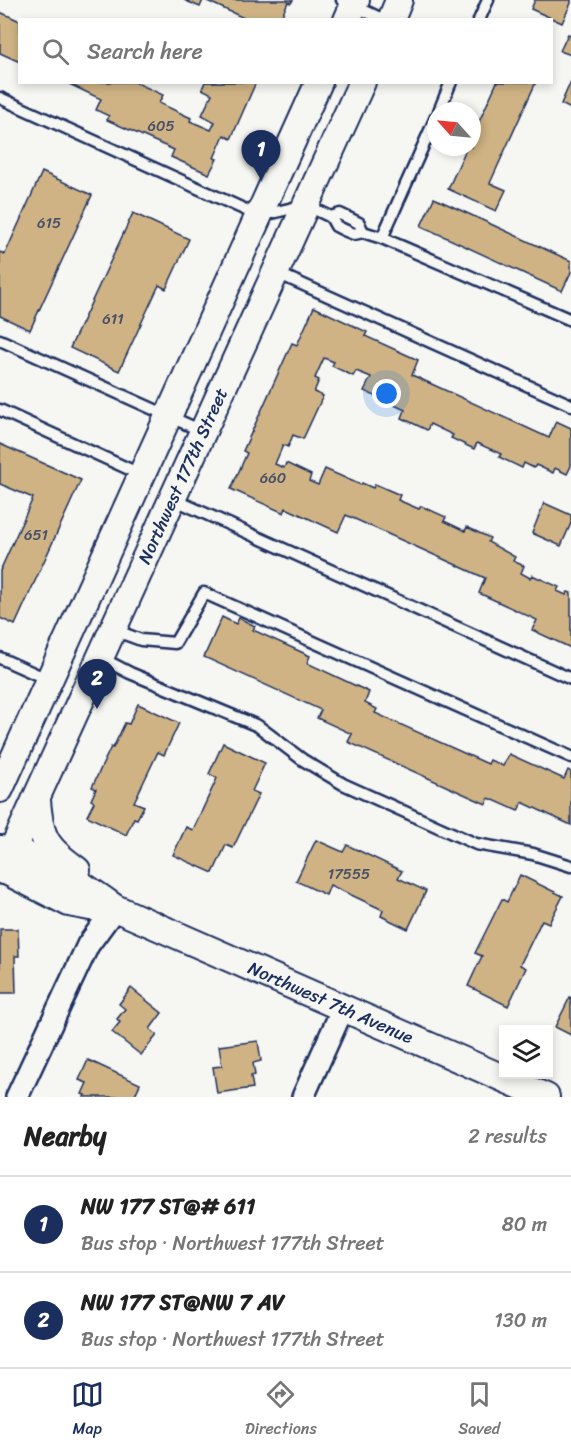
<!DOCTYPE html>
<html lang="en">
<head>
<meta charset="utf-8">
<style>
  body { margin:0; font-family:Sriracha,sans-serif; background:#f2f2f2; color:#222 }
  .controls { position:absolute; right:18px; bottom:18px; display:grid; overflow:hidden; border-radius:0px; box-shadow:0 3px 9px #0003 }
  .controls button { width:54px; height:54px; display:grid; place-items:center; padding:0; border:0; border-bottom:2px solid #e0e0e0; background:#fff; color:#222; font:30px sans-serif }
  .compass { position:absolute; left:427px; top:102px; width:54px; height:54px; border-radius:50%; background:#fff; box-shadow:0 3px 9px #0003; rotate:297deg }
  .you { position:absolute; left:387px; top:394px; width:21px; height:21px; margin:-15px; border:4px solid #fff; border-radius:50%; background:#1a73e8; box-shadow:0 0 0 9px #1a73e833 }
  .badge { display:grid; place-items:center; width:39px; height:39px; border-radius:50%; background:#1b2f5e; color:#fff; font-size:20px; font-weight:700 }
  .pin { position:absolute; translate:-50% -50px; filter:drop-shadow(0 2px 3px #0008) }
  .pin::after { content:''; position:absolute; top:32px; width:21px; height:18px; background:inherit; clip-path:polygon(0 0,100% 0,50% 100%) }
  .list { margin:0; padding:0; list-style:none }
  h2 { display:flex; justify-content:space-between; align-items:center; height:78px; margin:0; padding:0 24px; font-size:26px }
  h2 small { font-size:20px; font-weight:400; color:#767676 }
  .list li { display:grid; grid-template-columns:39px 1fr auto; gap:18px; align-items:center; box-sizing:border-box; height:96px; padding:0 24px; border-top:2px solid #e0e0e0 }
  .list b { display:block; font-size:22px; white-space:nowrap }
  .list p { margin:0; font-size:20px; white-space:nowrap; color:#767676 }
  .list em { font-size:20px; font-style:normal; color:#767676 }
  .icon { flex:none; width:33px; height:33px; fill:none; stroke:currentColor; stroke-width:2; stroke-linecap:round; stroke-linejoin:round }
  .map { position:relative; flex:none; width:571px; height:1097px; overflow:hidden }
  .search { position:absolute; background:#fff; box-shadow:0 3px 9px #0003; left:18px; right:18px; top:18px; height:66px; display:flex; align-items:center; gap:15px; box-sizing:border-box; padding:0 21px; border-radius:0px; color:#767676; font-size:22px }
  .sheet { height:270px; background:#fff }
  nav { display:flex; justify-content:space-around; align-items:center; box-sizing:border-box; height:84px; border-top:2px solid #e0e0e0; background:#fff; font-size:16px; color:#767676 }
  nav a { display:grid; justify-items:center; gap:3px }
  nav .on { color:#1b2f5e }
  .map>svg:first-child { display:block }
  .building { fill:#cfb384; stroke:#1b2f5e; stroke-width:1.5 }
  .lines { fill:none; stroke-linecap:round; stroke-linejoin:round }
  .service-casing { stroke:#1b2f5e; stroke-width:15 }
  .minor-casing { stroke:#1b2f5e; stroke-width:26 }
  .tertiary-casing { stroke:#1b2f5e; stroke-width:30 }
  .service { stroke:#f6f6f2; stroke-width:10 }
  .minor { stroke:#f6f6f2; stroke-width:21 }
  .tertiary { stroke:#f6f6f2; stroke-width:26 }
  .labels { text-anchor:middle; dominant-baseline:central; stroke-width:5; stroke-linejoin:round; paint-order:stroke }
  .number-label { font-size:15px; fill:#485068 }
  .street-label { font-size:18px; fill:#1b2f5e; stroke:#f6f6f2 }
</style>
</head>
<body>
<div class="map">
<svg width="571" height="1097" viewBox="0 0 571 1097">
  <rect width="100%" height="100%" fill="#f6f6f2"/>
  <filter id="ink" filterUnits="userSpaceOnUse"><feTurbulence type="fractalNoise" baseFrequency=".0167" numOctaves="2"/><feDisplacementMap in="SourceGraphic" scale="12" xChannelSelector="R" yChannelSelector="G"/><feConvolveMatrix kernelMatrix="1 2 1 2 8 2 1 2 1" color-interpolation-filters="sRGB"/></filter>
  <g filter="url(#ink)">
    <g class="building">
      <polygon points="184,0 203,0 200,7"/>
      <polygon points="205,0 293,0 291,3 288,2 280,20 248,20"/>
      <polygon points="535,0 571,0 571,3 562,23 531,9"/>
      <polygon points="0,12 20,21 20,62 0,53"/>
      <polygon points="568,34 571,35 571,55 560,51"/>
      <polygon points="571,81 571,109 561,104"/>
      <polygon points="65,82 135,82 163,95 159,103 191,118 190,121 211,130 215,122 202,115 212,94 202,89 205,82 256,82 231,139 224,135 214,158 217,159 209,174 171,157 174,150 107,120 109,116 96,110 101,99"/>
      <polygon points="497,82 536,82 490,183 506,190 496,211 448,189 467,147 472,147 472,137"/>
      <polygon points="42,172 92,195 30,330 0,316 0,252 5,254"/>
      <polygon points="434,198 571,261 571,272 562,291 421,226"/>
      <polygon points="133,213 189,239 166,289 159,285 119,371 70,348"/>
      <polygon points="314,307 367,332 365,336 418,360 412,375 549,438 556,421 571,428 571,466 567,474 555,468 553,473 536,465 534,468 524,463 522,468 499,457 501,454 477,443 474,449 451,438 453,435 430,424 427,430 402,418 405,410 364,391 371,377 356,371 353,376 332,366 334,362 324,358 315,378 319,380 314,392 323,396 303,439 293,435 288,447 283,445 275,464 284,468 286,463 311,475 309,481 318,485 325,469 361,485 362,483 373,488 375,484 400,495 398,500 419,509 421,506 446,517 444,521 465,531 467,527 490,538 488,542 515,557 513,561 524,566 521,573 530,578 532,575 559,587 557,591 566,595 568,592 571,593 571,648 532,630 537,620 479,593 485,578 346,515 338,532 286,508 284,513 231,489 247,453 243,451 292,343 297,345"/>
      <polygon points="0,444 81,480 15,625 0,618 0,571 33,498 0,484"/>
      <polygon points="544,503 571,515 571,523 561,546 532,533"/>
      <polygon points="222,617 236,624 239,618 255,626 253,630 310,656 307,663 369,692 365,703 377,709 375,713 488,764 490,760 503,766 509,754 564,779 568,770 571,772 571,825 522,802 518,811 489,798 486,804 348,742 352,734 317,718 321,710 204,657"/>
      <polygon points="138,704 179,723 164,755 158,752 134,802 144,806 137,819 134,818 126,835 87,816 94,802 91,800 96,789 92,787 111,747 113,748 125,723 129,724"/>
      <polygon points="223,743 265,763 252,791 259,794 233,848 226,845 213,873 173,855 186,827 193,830 217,778 209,774"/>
      <polygon points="316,840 343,852 347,845 402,871 398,878 426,891 408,929 381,916 383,910 330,885 326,895 296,881"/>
      <polygon points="520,875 563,896 549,923 542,920 520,965 526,968 508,1006 468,986 482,956 475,953 502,899 507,902"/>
      <polygon points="0,929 18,929 19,956 15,956 16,993 0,993"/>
      <polygon points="131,988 162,1013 150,1029 157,1035 141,1055 112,1032 120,1022 117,1019 125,1009 119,1004"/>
      <polygon points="570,997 571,998 571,1035 555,1027"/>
      <polygon points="258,1041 261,1061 253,1063 255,1075 251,1076 253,1088 217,1093 213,1067 222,1066 219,1046"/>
      <polygon points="88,1060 140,1084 134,1097 84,1097 85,1095 82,1094 87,1083 79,1080"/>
    </g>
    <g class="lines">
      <defs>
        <g id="service">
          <polyline points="342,0 384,20"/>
          <polyline points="479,20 488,0"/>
          <polyline points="0,98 259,216 306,205 331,217 336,226 344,230 354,234 363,232 382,238 571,320"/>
          <polyline points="439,111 451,82"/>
          <polyline points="331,217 340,214 359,223 363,232"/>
          <polyline points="382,238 436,117"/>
          <polyline points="277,273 571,405"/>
          <polyline points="0,340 204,432"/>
          <polyline points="0,410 142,475"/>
          <polyline points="173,499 571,679"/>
          <polyline points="114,630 141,640 175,643 204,593 571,757"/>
          <polyline points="0,658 49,680"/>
          <polyline points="101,658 130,673 258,726 303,760 343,784 476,844 533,854 571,866"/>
        </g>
        <g id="minor">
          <polyline points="17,1097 88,945 115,908"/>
          <polyline points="303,1097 343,1008"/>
        </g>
        <g id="tertiary">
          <polyline points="347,20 356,0"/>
          <polyline points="391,20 399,0"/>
          <polyline points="0,789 319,82"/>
          <path d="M 37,800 C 40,839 46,848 77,870"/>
          <path id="s1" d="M 0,849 C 37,852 85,887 115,908 L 546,1097"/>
          <polyline points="0,868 69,903 90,907 112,908"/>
          <path id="s2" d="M 3,871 L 362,82"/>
        </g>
      </defs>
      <use href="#service" class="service-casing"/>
      <use href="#minor" class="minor-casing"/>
      <use href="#tertiary" class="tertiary-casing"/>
      <use href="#service" class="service"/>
      <use href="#minor" class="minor"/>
      <use href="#tertiary" class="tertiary"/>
    </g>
  </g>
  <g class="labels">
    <g class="number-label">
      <text x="161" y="126">605</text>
      <text x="49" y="223">615</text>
      <text x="113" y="319">611</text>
      <text x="273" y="478">660</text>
      <text x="36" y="535">651</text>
      <text x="349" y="874">17555</text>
    </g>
    <g class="street-label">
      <text stroke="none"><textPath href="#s2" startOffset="434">Northwest 177th Street</textPath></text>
      <text stroke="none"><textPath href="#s1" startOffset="366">Northwest 7th Avenue</textPath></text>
    </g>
  </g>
</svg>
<div class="controls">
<button><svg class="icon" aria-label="layers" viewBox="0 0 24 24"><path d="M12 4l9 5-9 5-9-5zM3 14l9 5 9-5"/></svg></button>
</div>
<svg class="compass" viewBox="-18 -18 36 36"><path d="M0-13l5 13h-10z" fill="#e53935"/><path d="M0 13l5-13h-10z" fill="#767676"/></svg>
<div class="you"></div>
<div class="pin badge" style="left:261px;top:180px">1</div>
<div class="pin badge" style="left:97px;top:709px">2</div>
<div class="search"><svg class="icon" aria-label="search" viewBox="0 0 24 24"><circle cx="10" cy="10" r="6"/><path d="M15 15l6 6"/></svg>Search here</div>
</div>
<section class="sheet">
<h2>Nearby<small>2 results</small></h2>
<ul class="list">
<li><span class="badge">1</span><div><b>NW 177 ST@# 611</b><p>Bus stop · Northwest 177th Street</p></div><em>80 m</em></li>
<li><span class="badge">2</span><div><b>NW 177 ST@NW 7 AV</b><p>Bus stop · Northwest 177th Street</p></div><em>130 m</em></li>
</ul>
</section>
<nav>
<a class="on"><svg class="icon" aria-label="map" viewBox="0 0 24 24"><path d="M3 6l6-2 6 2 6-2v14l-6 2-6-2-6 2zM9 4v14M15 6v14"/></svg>Map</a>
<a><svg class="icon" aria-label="directions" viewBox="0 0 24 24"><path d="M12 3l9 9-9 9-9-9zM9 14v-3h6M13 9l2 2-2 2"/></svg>Directions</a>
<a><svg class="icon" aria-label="saved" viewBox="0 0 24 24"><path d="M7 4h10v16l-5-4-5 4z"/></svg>Saved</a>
</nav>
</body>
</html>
